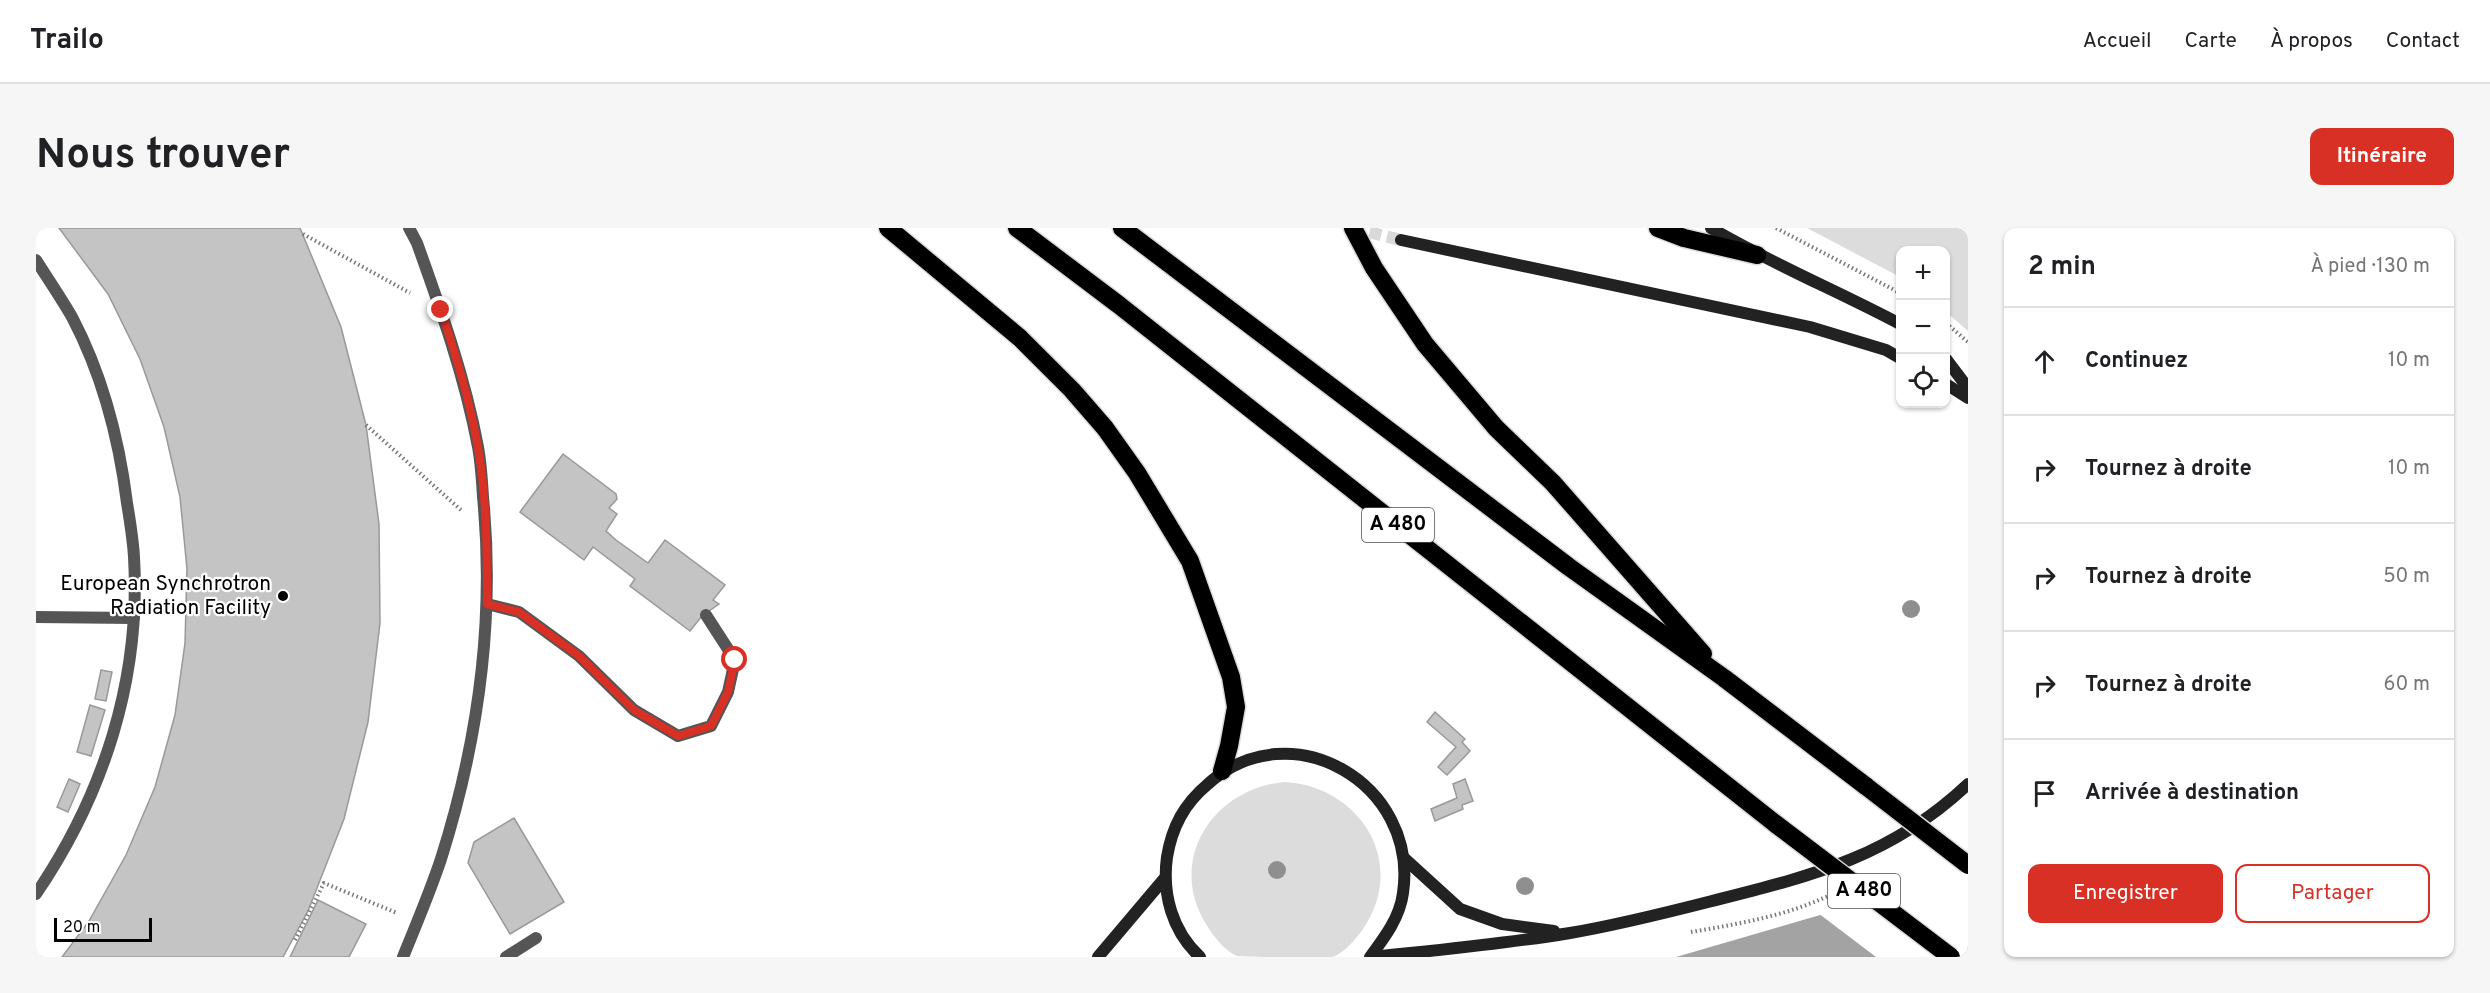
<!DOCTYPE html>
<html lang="fr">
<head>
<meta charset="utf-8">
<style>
  body { margin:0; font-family:Overpass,sans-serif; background:#f6f6f6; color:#202124 }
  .controls { position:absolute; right:18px; top:18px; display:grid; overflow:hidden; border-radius:12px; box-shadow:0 2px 4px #0004 }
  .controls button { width:54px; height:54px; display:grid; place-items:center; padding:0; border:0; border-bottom:2px solid #e0e0e0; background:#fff; color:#202124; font:30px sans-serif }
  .scale { position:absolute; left:18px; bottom:15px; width:98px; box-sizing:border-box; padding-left:6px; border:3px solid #000; border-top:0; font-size:16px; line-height:21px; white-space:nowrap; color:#000; -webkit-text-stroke:4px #fff; paint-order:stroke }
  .stop { position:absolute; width:18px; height:18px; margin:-14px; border:4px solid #d93025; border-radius:50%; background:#fff }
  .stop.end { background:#d93025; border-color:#fff; box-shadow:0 2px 6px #0008 }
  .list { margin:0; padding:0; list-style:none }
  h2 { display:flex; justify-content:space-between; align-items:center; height:78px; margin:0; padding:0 24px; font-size:26px }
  h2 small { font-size:20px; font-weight:400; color:#757577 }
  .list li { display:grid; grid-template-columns:39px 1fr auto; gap:18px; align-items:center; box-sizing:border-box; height:108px; padding:0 24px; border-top:2px solid #e0e0e0 }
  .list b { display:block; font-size:22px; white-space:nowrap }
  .list em { font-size:20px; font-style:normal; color:#757577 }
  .actions { display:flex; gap:12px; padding:18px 24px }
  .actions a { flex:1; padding:14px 0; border:2px solid #d93025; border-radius:12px; text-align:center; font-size:21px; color:#d93025 }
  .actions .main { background:#d93025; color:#fff }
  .icon { flex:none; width:33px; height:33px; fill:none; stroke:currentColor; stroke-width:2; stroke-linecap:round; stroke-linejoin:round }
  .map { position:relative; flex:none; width:1932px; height:729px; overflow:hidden; border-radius:12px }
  header { display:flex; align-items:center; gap:36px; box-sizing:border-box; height:84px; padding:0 30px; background:#fff; border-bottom:2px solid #e0e0e0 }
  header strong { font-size:28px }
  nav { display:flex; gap:33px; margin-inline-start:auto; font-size:21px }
  .intro { display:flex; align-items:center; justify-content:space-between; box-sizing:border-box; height:144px; padding:0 36px }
  h1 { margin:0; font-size:42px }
  .button { padding:15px 27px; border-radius:12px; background:#d93025; color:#fff; font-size:21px; font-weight:700 }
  main { display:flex; gap:36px; padding:0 36px }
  aside { flex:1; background:#fff; border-radius:12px; box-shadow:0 2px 4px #0004 }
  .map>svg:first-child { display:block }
  .green { fill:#dcdcdc }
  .water { fill:#a3a3a3 }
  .pier { fill:#fff }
  .building { fill:#c4c4c4; stroke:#999; stroke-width:1.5 }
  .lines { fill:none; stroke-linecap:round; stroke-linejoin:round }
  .secondary-tunnel { stroke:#d9d9d9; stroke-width:12; stroke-dasharray:12 6; stroke-linecap:butt }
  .motorway-casing { stroke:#dbdbdb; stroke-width:21 }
  .path { stroke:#777; stroke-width:4; stroke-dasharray:1.5 3; stroke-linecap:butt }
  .service { stroke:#555; stroke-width:12 }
  .secondary { stroke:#222; stroke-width:12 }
  .motorway { stroke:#000; stroke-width:18 }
  .motorway-bridge-casing { stroke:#dbdbdb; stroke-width:21; stroke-linecap:butt }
  .motorway-bridge { stroke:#000; stroke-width:18 }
  .tree { fill:#8f8f8f }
  .route { stroke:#d93025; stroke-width:8 }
  .poi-dot { fill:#000; stroke:#fff; stroke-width:2 }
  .labels { text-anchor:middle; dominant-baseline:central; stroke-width:4.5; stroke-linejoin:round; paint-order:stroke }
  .shield { fill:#fff; stroke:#4c4c4c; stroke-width:1.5 }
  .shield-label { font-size:20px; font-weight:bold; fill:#000 }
  .poi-label { font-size:21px; fill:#000; stroke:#fff; text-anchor:end }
</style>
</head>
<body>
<header>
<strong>Trailo</strong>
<nav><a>Accueil</a><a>Carte</a><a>À propos</a><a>Contact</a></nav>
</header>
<div class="intro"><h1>Nous trouver</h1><a class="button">Itinéraire</a></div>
<main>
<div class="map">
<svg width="1932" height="729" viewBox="0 0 1932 729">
  <rect width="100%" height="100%" fill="#fff"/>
  <g class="green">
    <polygon points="1771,0 1932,0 1932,103 1910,84 1910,22 1864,22 1864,49"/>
    <path d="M 1249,554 C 1325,559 1372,635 1327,701 C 1320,711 1308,725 1297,729 C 1284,729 1265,729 1251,729 C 1240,729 1211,729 1201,728 C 1188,722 1177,708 1170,696 C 1130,631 1178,560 1249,554 Z"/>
  </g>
  <polygon class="water" points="1932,644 1932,729 1640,729"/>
  <polygon class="pier" points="1932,641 1932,729 1840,729 1782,685"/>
  <g class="building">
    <polygon points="23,0 264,0 305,99 330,197 343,296 344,395 332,494 308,591 272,683 247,729 26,729 53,693 90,627 119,559 139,487 149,415 151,341 144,269 128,199 104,131 72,66"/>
    <polygon points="527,226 580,266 581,271 573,280 581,286 570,303 580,312 612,335 629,312 689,357 677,372 683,376 666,388 654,403 594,358 599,351 557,319 548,332 484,284"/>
    <polygon points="65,442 76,444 70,473 59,471"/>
    <polygon points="54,477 69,482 55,528 41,524"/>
    <polygon points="1399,484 1429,511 1426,514 1434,523 1411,547 1402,539 1420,519 1391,494"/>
    <polygon points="33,551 44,556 32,584 21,579"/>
    <polygon points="1429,551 1437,573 1426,577 1427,581 1399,593 1395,581 1421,570 1417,556"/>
    <polygon points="478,590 528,674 474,706 432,635 438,614"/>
    <polygon points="282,672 330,696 313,729 254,729"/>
  </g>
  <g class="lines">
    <polyline class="secondary-tunnel" points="1316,0 1365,12"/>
    <defs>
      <g id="motorway">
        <polyline points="852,0 984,110 1036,162 1069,200 1101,245 1154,333 1195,449 1200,479 1193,518 1186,543"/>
        <polyline points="981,0 1083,77 1741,597"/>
        <polyline points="1086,0 1533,339 1688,450 1831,559"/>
        <polyline points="1317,0 1338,40 1389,116 1460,200 1517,255 1667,426"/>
        <polyline points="1622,0 1648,10 1721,27"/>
      </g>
    </defs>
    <use href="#motorway" class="motorway-casing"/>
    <g class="path">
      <polyline points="1740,0 1864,65"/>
      <polyline points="267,6 374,65"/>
      <polyline points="1910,95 1932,114"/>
      <polyline points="330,197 426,283"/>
      <path d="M 1655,704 C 1702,696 1749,688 1792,668"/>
      <polyline points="259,712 288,655 361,685"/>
    </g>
    <g class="service">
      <path d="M 0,32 C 12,51 25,70 36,89 C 66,146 83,211 91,275 C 94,293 97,311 98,329 C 105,451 68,566 0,666"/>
      <polyline points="451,376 483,384 543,428 598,482 642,508 675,498 692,464 699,432 670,387"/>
      <polyline points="0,389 98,390"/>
      <path d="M 367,729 C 380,697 394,664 405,631 C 442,514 459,391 447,269 C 446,252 445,235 442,219 C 429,149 405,82 381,15 L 373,0"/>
      <polyline points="470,729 500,710"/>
    </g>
    <g class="secondary">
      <path d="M 1675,0 C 1736,36 1802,63 1864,96"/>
      <polyline points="1365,12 1774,99 1850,122 1864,130"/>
      <polyline points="1910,131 1932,160"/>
      <polyline points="1910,156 1932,170"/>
      <polyline points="1368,630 1424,681 1466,696 1518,703"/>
      <polyline points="1062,729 1128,651"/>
      <path d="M 1164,729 C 1136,703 1126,666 1131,629 C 1136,599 1148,576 1172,556 C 1255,481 1383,556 1367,665 C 1364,689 1349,709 1334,729"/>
      <path d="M 1336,729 C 1402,722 1468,716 1534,705 C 1582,697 1629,685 1676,673 C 1775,648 1855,629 1932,556"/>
    </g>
    <use href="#motorway" class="motorway"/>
    <defs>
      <g id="motorway-bridge">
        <polyline points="1831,559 1932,637"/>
        <polyline points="1741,597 1915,729"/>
      </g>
    </defs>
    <use href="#motorway-bridge" class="motorway-bridge-casing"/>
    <use href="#motorway-bridge" class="motorway-bridge"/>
  </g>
  <g class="tree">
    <circle cx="1875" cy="381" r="9"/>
    <circle cx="1241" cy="642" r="9"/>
    <circle cx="1489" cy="658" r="9"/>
  </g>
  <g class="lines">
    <path class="route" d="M 405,82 C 420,128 434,173 442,220 C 451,271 451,324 451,376 L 483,384 L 543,428 L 598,482 L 642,508 L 675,498 L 692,464 L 699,432"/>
  </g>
  <circle class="poi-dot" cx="247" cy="368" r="6"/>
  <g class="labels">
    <g class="shield">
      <rect x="1326" y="280" width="72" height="34" rx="4.5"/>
      <rect x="1792" y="646" width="72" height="34" rx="4.5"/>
    </g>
    <g class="shield-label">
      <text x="1362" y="297">A 480</text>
      <text x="1828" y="663">A 480</text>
    </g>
    <g class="poi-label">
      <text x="235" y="356">European Synchrotron<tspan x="235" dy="24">Radiation Facility</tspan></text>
    </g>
  </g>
</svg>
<div class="controls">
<button>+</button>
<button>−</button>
<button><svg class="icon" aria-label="locate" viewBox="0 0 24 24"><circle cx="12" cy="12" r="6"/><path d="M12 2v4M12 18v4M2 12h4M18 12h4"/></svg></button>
</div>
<div class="scale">20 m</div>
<div class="stop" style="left:699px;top:432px"></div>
<div class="stop end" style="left:405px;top:82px"></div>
</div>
<aside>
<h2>2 min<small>À pied · 130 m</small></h2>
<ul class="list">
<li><svg class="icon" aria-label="ahead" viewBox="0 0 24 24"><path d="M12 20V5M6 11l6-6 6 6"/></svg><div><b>Continuez</b></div><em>10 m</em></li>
<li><svg class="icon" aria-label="right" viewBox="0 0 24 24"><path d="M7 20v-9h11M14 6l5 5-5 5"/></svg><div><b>Tournez à droite</b></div><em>10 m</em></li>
<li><svg class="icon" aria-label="right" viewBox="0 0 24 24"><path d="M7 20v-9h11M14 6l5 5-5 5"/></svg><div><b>Tournez à droite</b></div><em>50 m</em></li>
<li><svg class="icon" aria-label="right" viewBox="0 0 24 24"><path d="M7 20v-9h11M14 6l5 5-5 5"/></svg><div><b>Tournez à droite</b></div><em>60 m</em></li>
<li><svg class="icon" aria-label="arrive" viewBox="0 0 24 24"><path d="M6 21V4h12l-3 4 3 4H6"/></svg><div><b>Arrivée à destination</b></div></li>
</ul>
<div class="actions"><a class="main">Enregistrer</a><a>Partager</a></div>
</aside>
</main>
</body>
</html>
